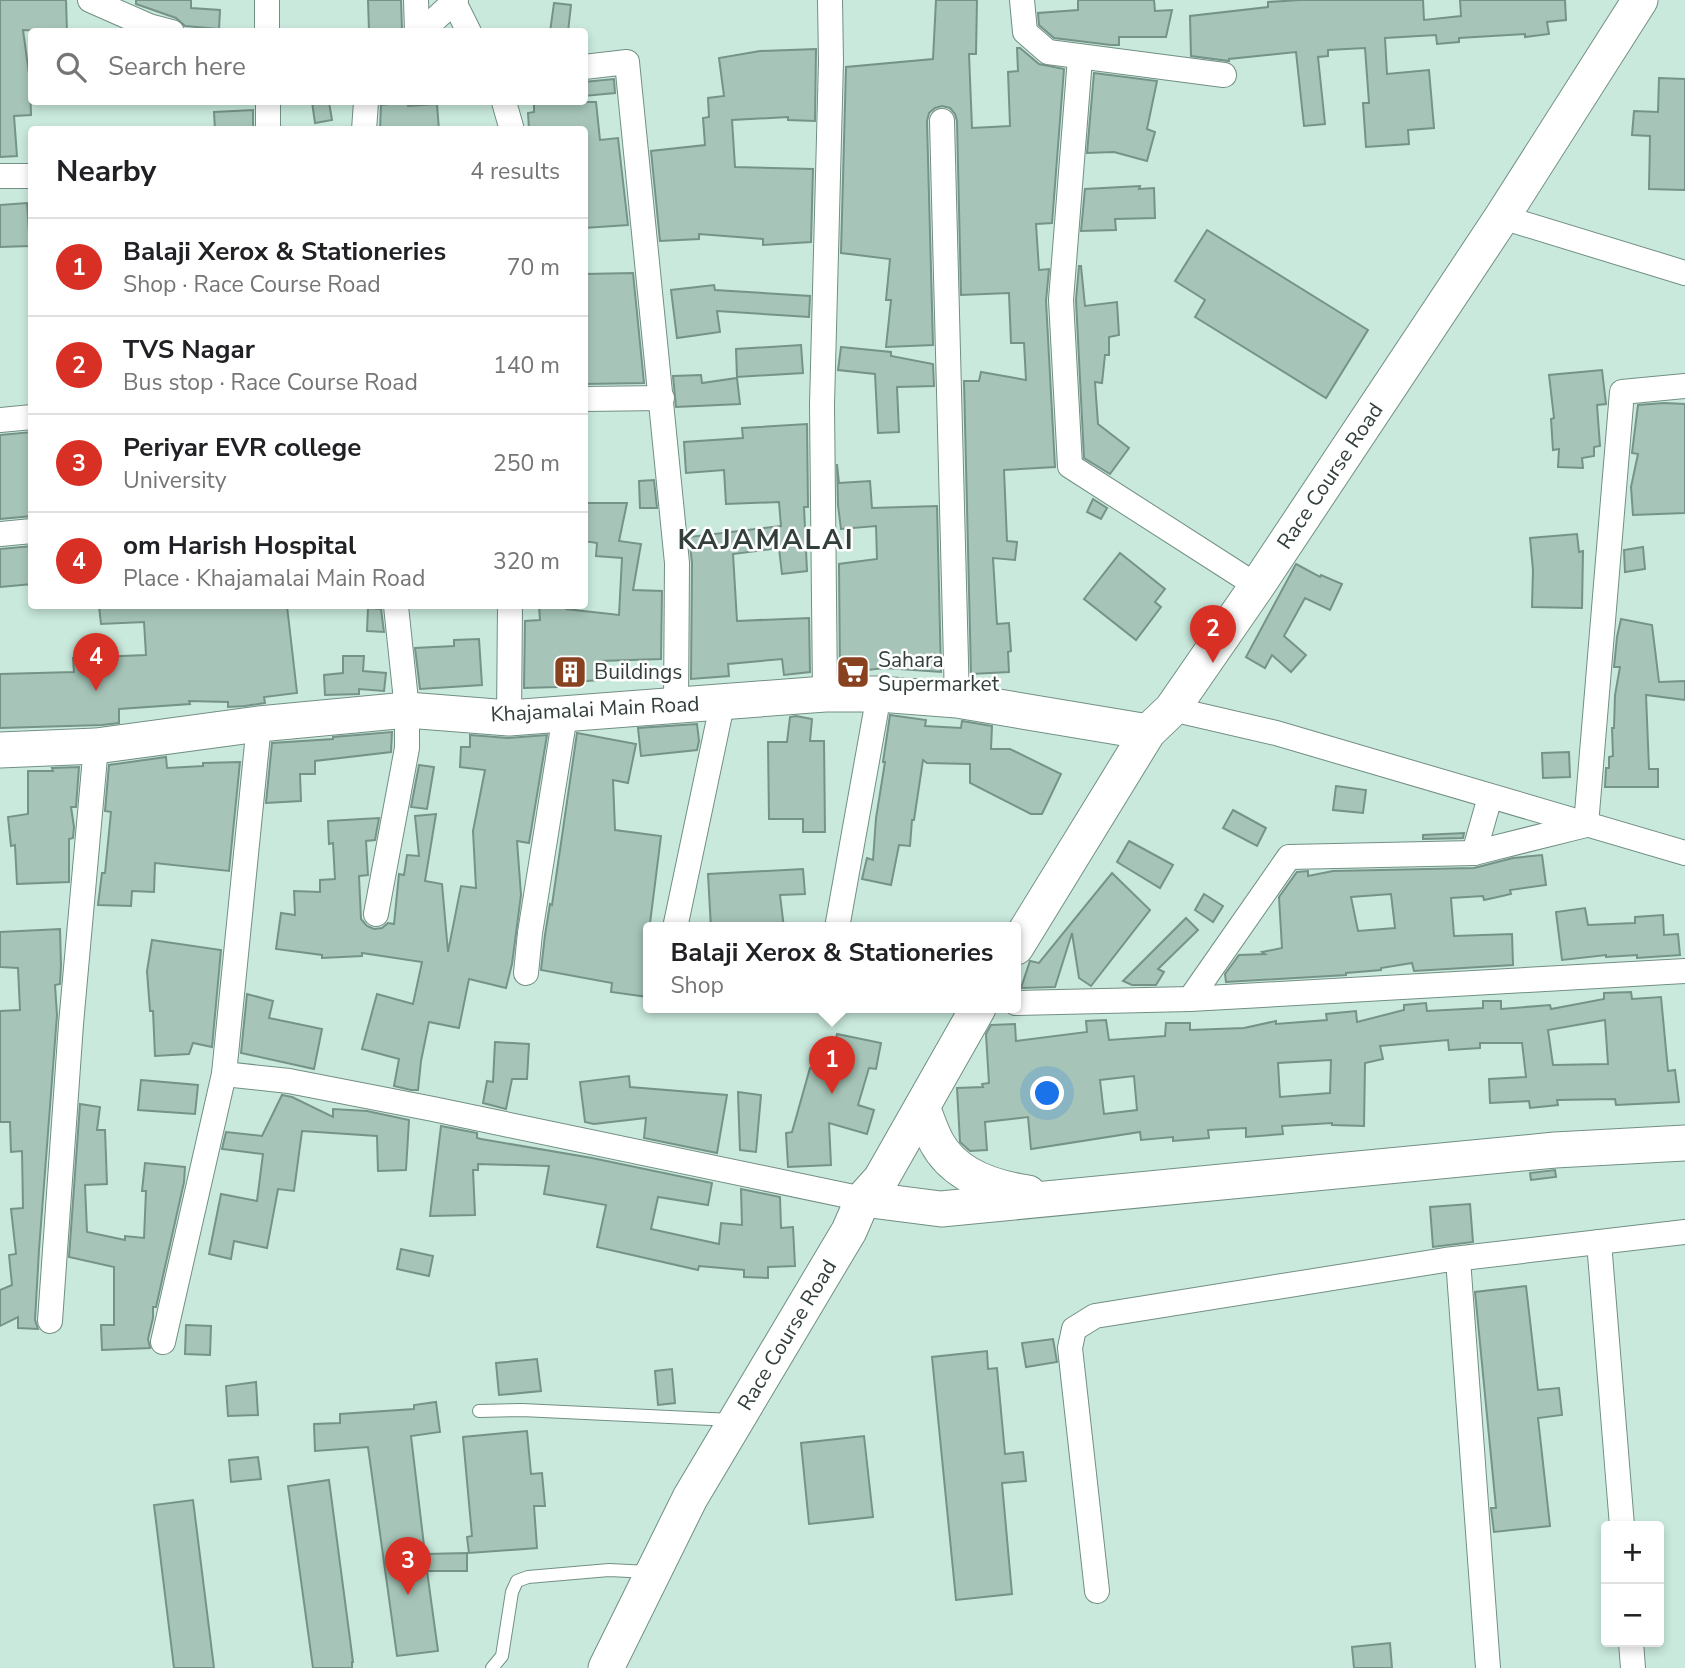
<!DOCTYPE html>
<html lang="en">
<head>
<meta charset="utf-8">
<style>
  body { margin:0; font-family:"Nunito Sans",sans-serif; background:#f6f6f6; color:#202124 }
  .controls { position:absolute; right:21px; bottom:21px; display:grid; overflow:hidden; border-radius:7px; box-shadow:0 4px 10px #0003 }
  .controls button { width:63px; height:63px; display:grid; place-items:center; padding:0; border:0; border-bottom:2px solid #e0e0e0; background:#fff; color:#202124; font:35px sans-serif }
  .you { position:absolute; left:1048px; top:1094px; width:24px; height:24px; margin:-18px; border:5px solid #fff; border-radius:50%; background:#1a73e8; box-shadow:0 0 0 10px #1a73e833 }
  .badge { display:grid; place-items:center; width:46px; height:46px; border-radius:50%; background:#d93025; color:#fff; font-size:23px; font-weight:700 }
  .pin { position:absolute; translate:-50% -58px; filter:drop-shadow(0 2px 4px #0008) }
  .pin::after { content:''; position:absolute; top:37px; width:24px; height:21px; background:inherit; clip-path:polygon(0 0,100% 0,50% 100%) }
  .popup { position:absolute; left:643px; top:922px; width:378px; height:91px; box-sizing:border-box; display:grid; place-content:center; border-radius:7px; background:#fff; filter:drop-shadow(0 2px 5px #0005); font-size:23px; white-space:nowrap; color:#757577 }
  .popup b { font-size:26px; color:#202124 }
  .popup::after { content:''; position:absolute; left:50%; top:100%; margin-left:-14px; border:14px solid transparent; border-top-color:#fff }
  .list { margin:0; padding:0; list-style:none }
  h2 { display:flex; justify-content:space-between; align-items:center; height:91px; margin:0; padding:0 28px; font-size:30px }
  h2 small { font-size:23px; font-weight:400; color:#757577 }
  .list li { display:grid; grid-template-columns:46px 1fr auto; gap:21px; align-items:center; box-sizing:border-box; height:98px; padding:0 28px; border-top:2px solid #e0e0e0 }
  .list b { display:block; font-size:26px; white-space:nowrap }
  .list p { margin:0; font-size:23px; white-space:nowrap; color:#757577 }
  .list em { font-size:23px; font-style:normal; color:#757577 }
  .icon { flex:none; width:38px; height:38px; fill:none; stroke:currentColor; stroke-width:2; stroke-linecap:round; stroke-linejoin:round }
  .map { position:relative; flex:none; width:1685px; height:1668px; overflow:hidden }
  .search { position:absolute; background:#fff; box-shadow:0 4px 10px #0003; left:28px; top:28px; width:560px; height:77px; display:flex; align-items:center; gap:18px; box-sizing:border-box; padding:0 24px; border-radius:7px; color:#757577; font-size:26px }
  .panel { position:absolute; background:#fff; box-shadow:0 4px 10px #0003; left:28px; top:126px; width:560px; height:483px; border-radius:7px }
  .map>svg:first-child { display:block }
  .building { fill:#a6c5b8; stroke:#769388; stroke-width:2; fill-rule:evenodd }
  .lines { fill:none; stroke-linecap:round; stroke-linejoin:round }
  .lane-casing { stroke:#728f83; stroke-width:14 }
  .street-casing { stroke:#728f83; stroke-width:26 }
  .secondary-casing { stroke:#728f83; stroke-width:37 }
  .lane { stroke:#fff; stroke-width:12 }
  .street { stroke:#fff; stroke-width:24 }
  .secondary { stroke:#fff; stroke-width:35 }
  .labels { text-anchor:middle; dominant-baseline:central; stroke-width:5; stroke-linejoin:round; paint-order:stroke }
  .street-label { font-size:21px; fill:#323f3a; stroke:#fff }
  .poi-label { font-size:21px; fill:#323f3a; stroke:#fff; text-anchor:start }
  .district-label { font-size:28px; font-weight:bold; letter-spacing:2px; fill:#323f3a; stroke:#fff }
</style>
</head>
<body>
<div class="map">
<svg width="1685" height="1668" viewBox="0 0 1685 1668">
  <rect width="100%" height="100%" fill="#c9e9dc"/>
  <g class="building">
    <polygon points="0,0 66,0 67,32 23,30 30,81 31,115 14,116 17,156 0,157"/>
    <polygon points="136,0 191,0 191,8 220,10 219,29 185,26 176,18 136,4"/>
    <polygon points="368,0 401,0 402,30 369,31"/>
    <polygon points="936,0 977,0 976,54 969,54 972,128 1010,126 1008,72 1018,71 1017,48 1020,48 1039,64 1064,69 1052,223 1036,224 1039,270 1049,269 1046,301 1055,467 1004,470 1007,541 1017,542 1015,560 993,558 997,624 1009,623 1011,651 1008,652 1009,672 971,674 964,381 979,381 981,372 1026,380 1024,343 1011,343 1009,293 961,295 957,121 955,114 950,108 942,106 935,108 929,113 927,121 933,345 886,347 891,300 886,300 890,259 841,253 846,67 933,59"/>
    <polygon points="1078,0 1154,0 1155,11 1172,10 1166,37 1119,37 1119,45 1111,45 1054,38 1039,25 1038,13 1078,10"/>
    <polygon points="1300,0 1423,0 1424,20 1461,16 1460,0 1565,0 1566,20 1547,22 1549,34 1525,37 1525,34 1459,38 1459,42 1437,44 1436,35 1385,38 1387,74 1429,70 1434,128 1408,130 1409,144 1366,147 1363,103 1369,103 1365,48 1328,50 1328,56 1318,57 1325,124 1304,126 1296,52 1229,59 1229,61 1191,56 1190,16 1268,7 1268,2"/>
    <polygon points="554,3 571,5 568,32 550,32"/>
    <polygon points="816,49 815,121 788,120 788,117 732,120 735,167 813,169 811,242 763,245 763,239 699,234 699,239 660,241 651,151 705,145 703,118 709,117 708,98 724,96 719,58 760,51"/>
    <polygon points="1094,73 1157,81 1147,129 1155,132 1147,161 1114,152 1087,153"/>
    <polygon points="1659,78 1685,79 1685,190 1649,189 1650,136 1632,135 1634,111 1658,112"/>
    <polygon points="614,79 615,93 584,96 584,82"/>
    <polygon points="312,102 329,102 332,120 315,123"/>
    <polygon points="407,102 408,106 437,104 439,130 421,130 421,127 380,130 381,105"/>
    <polygon points="534,102 596,102 600,140 618,138 628,225 584,228 584,130 529,130 528,113 534,112"/>
    <polygon points="253,110 253,130 215,130 214,112"/>
    <polygon points="1140,186 1139,189 1154,188 1155,218 1115,219 1116,230 1081,231 1085,189"/>
    <polygon points="27,203 30,246 0,247 0,205"/>
    <polygon points="1207,230 1368,330 1326,398 1195,317 1205,300 1175,281"/>
    <polygon points="1079,266 1081,266 1085,306 1117,302 1119,335 1109,337 1109,355 1105,355 1102,383 1095,382 1098,424 1129,448 1110,474 1084,458 1076,300"/>
    <polygon points="633,273 644,383 584,384 584,274"/>
    <polygon points="714,285 715,290 810,296 809,317 717,311 720,332 677,338 671,290"/>
    <polygon points="801,345 803,373 737,377 736,349"/>
    <polygon points="841,347 891,352 891,356 933,364 934,386 897,387 899,432 878,433 875,374 838,370"/>
    <polygon points="1602,370 1606,404 1597,405 1600,446 1594,447 1594,456 1582,458 1583,468 1558,467 1559,449 1553,450 1551,419 1554,418 1549,375"/>
    <polygon points="701,375 702,383 737,378 740,404 676,407 673,376"/>
    <polygon points="1664,403 1685,404 1685,513 1633,515 1631,487 1638,454 1632,453 1638,405"/>
    <polygon points="807,424 808,507 804,507 807,571 782,574 779,548 733,554 737,621 809,618 810,672 784,675 782,659 728,664 729,676 691,679 692,563 689,537 781,526 779,502 726,504 724,470 686,473 684,442 743,438 742,428"/>
    <polygon points="32,432 32,516 0,519 0,435"/>
    <polygon points="837,464 839,483 870,481 872,508 937,506 941,672 885,668 840,673 839,564 877,559 876,526 841,529 838,505"/>
    <polygon points="654,480 657,508 640,508 639,481"/>
    <polygon points="1093,499 1107,508 1101,519 1087,512"/>
    <polygon points="584,503 627,503 619,541 641,544 633,590 662,591 661,659 600,661 601,680 557,683 557,687 524,688 525,621 540,620 539,606 566,606 566,609 619,615 622,558 596,556 597,543 584,541"/>
    <polygon points="1577,534 1579,552 1583,551 1582,608 1532,607 1533,570 1530,538"/>
    <polygon points="32,546 32,584 0,587 0,549"/>
    <polygon points="1643,547 1645,569 1625,572 1624,550"/>
    <polygon points="1120,553 1165,589 1155,602 1161,607 1136,640 1084,599"/>
    <polygon points="1296,564 1320,577 1321,575 1342,584 1330,610 1305,598 1284,636 1306,655 1291,672 1272,655 1265,668 1246,657"/>
    <polygon points="99,606 287,606 297,693 264,697 265,703 245,706 228,707 228,702 189,701 190,704 119,709 119,723 102,725 0,728 0,674 74,672 73,658 146,655 144,622 101,624"/>
    <polygon points="368,608 381,609 384,632 367,631"/>
    <polygon points="1621,619 1652,625 1659,682 1685,681 1685,700 1646,695 1649,769 1658,769 1658,787 1605,787 1606,768 1609,768 1609,757 1613,756 1612,728 1614,728 1615,695 1620,667 1614,667 1617,637"/>
    <polygon points="479,639 482,685 420,689 415,648 454,646 454,640"/>
    <polygon points="343,656 364,656 363,671 386,673 384,691 359,689 359,694 325,695 324,675 343,673"/>
    <polygon points="890,715 926,720 925,726 961,728 962,721 992,726 991,749 1010,749 1061,774 1042,814 1031,814 970,783 970,764 927,763 923,760 914,820 912,820 910,846 899,845 891,885 862,879 867,858 873,860 876,818 885,762 883,762"/>
    <polygon points="796,716 812,719 810,741 824,741 825,832 803,832 803,819 769,819 768,742 787,742 790,717"/>
    <polygon points="697,724 699,741 697,750 641,756 638,728"/>
    <polygon points="392,732 391,752 315,761 315,774 300,774 301,801 266,803 272,743 333,739 333,737"/>
    <polygon points="577,733 636,744 628,783 613,780 615,830 661,836 644,971 648,972 648,997 611,992 612,983 541,970 545,935 550,904 552,905"/>
    <polygon points="470,735 508,738 547,735 529,843 517,841 521,895 512,964 506,988 469,979 459,1028 429,1022 421,1061 418,1090 411,1090 394,1086 399,1059 362,1049 377,994 413,1004 422,962 362,953 362,956 322,958 322,955 276,949 281,913 295,915 294,891 320,892 320,880 335,879 333,843 329,844 328,821 379,818 375,840 366,841 368,875 359,876 361,919 367,926 374,929 382,928 388,923 394,924 399,874 404,875 407,855 419,856 415,816 436,814 425,881 442,884 448,952 461,886 476,888 473,831 485,770 460,767 461,747 470,747"/>
    <polygon points="1569,752 1570,777 1543,778 1542,753"/>
    <polygon points="166,757 167,768 203,766 203,763 240,762 229,871 155,863 154,892 132,891 131,906 98,905 102,873 105,873 111,812 105,811 109,765"/>
    <polygon points="419,765 434,767 427,809 411,807"/>
    <polygon points="79,767 76,807 71,807 74,827 73,838 69,839 69,882 17,884 15,845 11,846 8,817 28,814 28,771 53,771 52,768"/>
    <polygon points="1336,786 1366,790 1363,813 1333,810"/>
    <polygon points="1233,810 1266,828 1257,846 1223,828"/>
    <polygon points="1464,833 1463,838 1423,839 1423,835"/>
    <polygon points="1129,841 1173,865 1160,888 1117,862"/>
    <path d="M 1542,855 L 1546,885 L 1510,890 L 1511,894 L 1484,900 L 1483,896 L 1451,898 L 1454,936 L 1512,934 L 1513,965 L 1414,971 L 1412,963 L 1381,968 L 1381,970 L 1346,973 L 1346,975 L 1226,982 L 1225,974 L 1239,955 L 1265,954 L 1262,952 L 1282,948 L 1279,897 L 1297,872 L 1308,871 L 1308,876 L 1333,871 L 1474,868 L 1513,858 ZM 1391,894 L 1395,928 L 1358,931 L 1351,897 Z"/>
    <polygon points="803,869 805,894 780,895 784,928 711,928 708,874"/>
    <polygon points="1112,873 1150,910 1091,986 1079,978 1072,933 1055,987 1021,988 1030,961 1039,963"/>
    <polygon points="1204,894 1223,906 1213,922 1195,910"/>
    <polygon points="1585,908 1588,925 1635,923 1635,917 1663,915 1664,935 1678,934 1680,955 1637,958 1637,955 1606,957 1606,955 1562,960 1556,912"/>
    <polygon points="1186,918 1198,930 1158,969 1164,972 1156,985 1132,985 1123,981"/>
    <polygon points="60,929 61,965 60,984 55,985 57,1015 39,1250 35,1320 38,1329 18,1328 18,1317 0,1326 0,1290 12,1285 9,1255 16,1254 11,1209 23,1208 22,1151 11,1152 10,1122 0,1122 0,1011 20,1010 18,968 0,967 0,932"/>
    <polygon points="152,940 221,950 212,1047 193,1043 189,1054 155,1056 153,1011 150,1011 147,971"/>
    <path d="M 1631,992 L 1632,999 L 1661,997 L 1668,1071 L 1675,1070 L 1679,1102 L 1616,1105 L 1615,1099 L 1557,1100 L 1558,1105 L 1530,1108 L 1529,1101 L 1490,1103 L 1489,1079 L 1526,1077 L 1522,1043 L 1480,1043 L 1480,1048 L 1449,1050 L 1448,1040 L 1380,1046 L 1383,1059 L 1365,1063 L 1364,1126 L 1332,1125 L 1332,1123 L 1282,1126 L 1283,1134 L 1246,1137 L 1246,1128 L 1208,1130 L 1209,1138 L 1173,1141 L 1173,1137 L 1141,1140 L 1140,1132 L 1031,1149 L 1028,1117 L 985,1122 L 987,1150 L 970,1151 L 960,1142 L 957,1088 L 983,1087 L 982,1084 L 989,1083 L 986,1034 L 991,1025 L 1015,1024 L 1016,1041 L 1087,1032 L 1086,1021 L 1106,1020 L 1109,1040 L 1165,1036 L 1166,1023 L 1190,1023 L 1190,1030 L 1244,1028 L 1276,1021 L 1276,1024 L 1327,1020 L 1326,1014 L 1356,1011 L 1357,1022 L 1404,1010 L 1404,1005 L 1426,1003 L 1427,1011 L 1483,1008 L 1483,1001 L 1501,1001 L 1501,1009 L 1550,1005 L 1551,1009 L 1604,999 L 1604,993 ZM 1605,1020 L 1608,1064 L 1553,1065 L 1548,1030 ZM 1331,1060 L 1330,1093 L 1280,1097 L 1278,1063 ZM 1134,1076 L 1137,1110 L 1104,1114 L 1100,1080 Z"/>
    <polygon points="247,994 273,1001 269,1018 322,1029 314,1069 241,1053"/>
    <polygon points="837,1034 881,1043 876,1069 869,1068 858,1105 874,1110 867,1134 829,1123 831,1165 788,1167 786,1133 792,1132 810,1068 830,1073"/>
    <polygon points="495,1042 529,1044 527,1079 512,1079 506,1109 483,1103 487,1081 493,1082"/>
    <polygon points="629,1076 630,1087 727,1095 717,1153 644,1138 646,1118 594,1124 585,1122 580,1082"/>
    <polygon points="141,1080 198,1085 195,1114 138,1110"/>
    <polygon points="738,1092 761,1095 756,1152 740,1150"/>
    <polygon points="282,1095 292,1097 333,1117 333,1109 367,1111 409,1120 406,1170 378,1171 377,1136 302,1131 294,1191 278,1189 267,1248 234,1241 231,1259 209,1254 221,1194 257,1201 263,1154 222,1149 226,1132 262,1136"/>
    <polygon points="80,1104 100,1107 97,1130 105,1130 107,1184 85,1185 87,1232 125,1240 125,1236 144,1238 146,1191 142,1191 145,1163 185,1167 184,1182 156,1307 153,1307 153,1318 148,1339 150,1348 102,1350 101,1325 114,1325 114,1267 69,1257"/>
    <polygon points="441,1126 477,1133 477,1138 481,1139 592,1158 712,1183 708,1205 658,1197 651,1229 719,1244 721,1223 742,1225 741,1189 780,1197 781,1228 793,1227 795,1266 768,1267 768,1278 744,1277 744,1270 699,1266 698,1270 597,1247 606,1205 544,1194 549,1166 478,1164 478,1170 473,1170 475,1215 430,1216"/>
    <polygon points="1555,1170 1556,1177 1531,1180 1530,1173"/>
    <polygon points="1470,1204 1473,1242 1433,1247 1430,1207"/>
    <polygon points="401,1249 433,1256 429,1276 397,1269"/>
    <polygon points="1526,1286 1538,1390 1559,1388 1562,1415 1538,1418 1550,1526 1494,1532 1491,1508 1496,1508 1475,1292"/>
    <polygon points="186,1325 211,1326 210,1355 185,1354"/>
    <polygon points="1053,1339 1057,1362 1026,1367 1022,1343"/>
    <polygon points="987,1351 988,1369 997,1368 1005,1454 1023,1452 1026,1481 1002,1483 1012,1594 956,1600 932,1357"/>
    <polygon points="537,1359 541,1391 499,1395 496,1363"/>
    <polygon points="672,1369 675,1403 658,1405 655,1371"/>
    <polygon points="256,1382 258,1415 228,1416 226,1386"/>
    <polygon points="436,1402 440,1432 411,1436 425,1554 467,1553 467,1571 427,1571 438,1651 397,1656 368,1447 315,1451 314,1424 340,1423 340,1414 414,1409 414,1405"/>
    <polygon points="527,1431 531,1474 542,1473 545,1506 534,1506 537,1548 469,1553 467,1537 472,1536 463,1437"/>
    <polygon points="864,1436 873,1517 809,1524 801,1443"/>
    <polygon points="258,1457 261,1479 231,1482 229,1460"/>
    <polygon points="329,1480 353,1662 352,1662 352,1668 313,1668 288,1486"/>
    <polygon points="193,1500 214,1668 174,1668 154,1505"/>
    <polygon points="1390,1643 1392,1668 1354,1668 1352,1647"/>
  </g>
  <g class="lines">
    <defs>
      <g id="lane">
        <polyline points="479,1411 522,1410 732,1420"/>
        <polyline points="492,1668 502,1656 512,1592 517,1581 528,1577 609,1570 649,1572"/>
      </g>
      <g id="street">
        <polyline points="90,0 149,26 172,32"/>
        <polyline points="416,0 417,32"/>
        <polyline points="1022,0 1025,32 1048,52 1224,75"/>
        <polyline points="454,2 469,32"/>
        <polyline points="267,32 267,0"/>
        <polyline points="421,32 456,0"/>
        <polyline points="1080,58 1061,300 1070,466 1257,586"/>
        <polyline points="584,67 627,62 677,563 676,706"/>
        <polyline points="268,102 268,130"/>
        <polyline points="504,102 512,130"/>
        <polyline points="942,121 957,700"/>
        <polyline points="364,130 366,102"/>
        <polyline points="0,176 32,176"/>
        <polyline points="1502,217 1685,273"/>
        <polyline points="584,399 662,398"/>
        <polyline points="0,420 32,417"/>
        <polyline points="0,534 32,531"/>
        <polyline points="825,694 822,405 831,61 830,0"/>
        <polyline points="1172,709 1276,733 1685,853"/>
        <polyline points="509,718 510,606"/>
        <polyline points="1474,853 1490,797"/>
        <polyline points="376,914 407,748 407,710 396,606"/>
        <polyline points="675,928 723,700"/>
        <polyline points="837,928 879,694"/>
        <polyline points="526,973 530,933 565,715"/>
        <polyline points="1190,999 1289,857 1474,853 1586,825 1622,392 1685,386"/>
        <polyline points="1016,1003 1190,999 1685,971"/>
        <polyline points="224,1074 289,1081 433,1109 863,1199"/>
        <polyline points="1599,1242 1622,1526"/>
        <polyline points="1458,1259 1488,1668"/>
        <polyline points="50,1321 71,1024 96,746"/>
        <polyline points="163,1342 224,1074 259,724"/>
        <polyline points="1097,1591 1070,1348 1074,1329 1095,1316 1445,1260 1685,1232"/>
        <polyline points="1631,1642 1633,1668"/>
      </g>
      <g id="secondary">
        <polyline points="0,750 96,746 259,724 407,710 509,718 825,694 879,694 957,700 1148,732"/>
        <polyline points="1016,947 1148,732 1172,709 1257,586 1502,217 1640,0"/>
        <path d="M 922,1107 C 927,1119 931,1132 937,1143 C 955,1176 993,1188 1028,1193"/>
        <polyline points="863,1199 941,1209 1555,1150 1685,1143"/>
        <polyline points="606,1668 690,1498 849,1231 863,1199 881,1179 978,1008"/>
      </g>
    </defs>
    <use href="#lane" class="lane-casing"/>
    <use href="#street" class="street-casing"/>
    <use href="#secondary" class="secondary-casing"/>
    <use href="#lane" class="lane"/>
    <use href="#street" class="street"/>
    <use href="#secondary" class="secondary"/>
  </g>
  <defs>
    <symbol id="building-square" viewBox="-11 -11 22 22"><rect x="-9" y="-9" width="18" height="18" rx="4" fill="#894220" stroke="#fff"/><path d="M-4-6H4V6H1V3H-1V6H-4ZM-2.5-4.3h1.7v1.8h-1.7ZM.8-4.3h1.7v1.8H.8ZM-2.5-1h1.7V.8h-1.7ZM.8-1h1.7V.8H.8Z" fill="#fff"/></symbol>
    <symbol id="supermarket-square" viewBox="-11 -11 22 22"><rect x="-9" y="-9" width="18" height="18" rx="4" fill="#894220" stroke="#fff"/><path d="M-6-5.5h2.5l.6 2H6L4.5 2H-2.5L-4.4-4H-6ZM-1.5 3.2a1.3 1.3 0 1 0 .1 0ZM3 3.2a1.3 1.3 0 1 0 .1 0Z" fill="#fff"/></symbol>
  </defs>
  <g fill-rule="evenodd">
    <use href="#building-square" x="551" y="653" width="38" height="38"/>
    <use href="#supermarket-square" x="834" y="653" width="38" height="38"/>
  </g>
  <g class="labels">
    <g class="street-label">
      <text transform="translate(1330 476) rotate(-56)">Race Course Road</text>
      <text transform="translate(595 709) rotate(-3)">Khajamalai Main Road</text>
      <text transform="translate(787 1335) rotate(-59)">Race Course Road</text>
    </g>
    <g class="poi-label">
      <text x="878" y="660">Sahara<tspan x="878" dy="24">Supermarket</tspan></text>
      <text x="594" y="672">Buildings</text>
    </g>
    <g class="district-label">
      <text x="766" y="540">KAJAMALAI</text>
    </g>
  </g>
</svg>
<div class="controls">
<button>+</button>
<button>−</button>
</div>
<div class="you"></div>
<div class="pin badge" style="left:832px;top:1094px">1</div>
<div class="popup"><b>Balaji Xerox &amp; Stationeries</b>Shop</div>
<div class="pin badge" style="left:1213px;top:663px">2</div>
<div class="pin badge" style="left:408px;top:1595px">3</div>
<div class="pin badge" style="left:96px;top:691px">4</div>
<div class="search"><svg class="icon" aria-label="search" viewBox="0 0 24 24"><circle cx="10" cy="10" r="6"/><path d="M15 15l6 6"/></svg>Search here</div>
<section class="panel">
<h2>Nearby<small>4 results</small></h2>
<ul class="list">
<li><span class="badge">1</span><div><b>Balaji Xerox &amp; Stationeries</b><p>Shop · Race Course Road</p></div><em>70 m</em></li>
<li><span class="badge">2</span><div><b>TVS Nagar</b><p>Bus stop · Race Course Road</p></div><em>140 m</em></li>
<li><span class="badge">3</span><div><b>Periyar EVR college</b><p>University</p></div><em>250 m</em></li>
<li><span class="badge">4</span><div><b>om Harish Hospital</b><p>Place · Khajamalai Main Road</p></div><em>320 m</em></li>
</ul>
</section>
</div>
</body>
</html>
